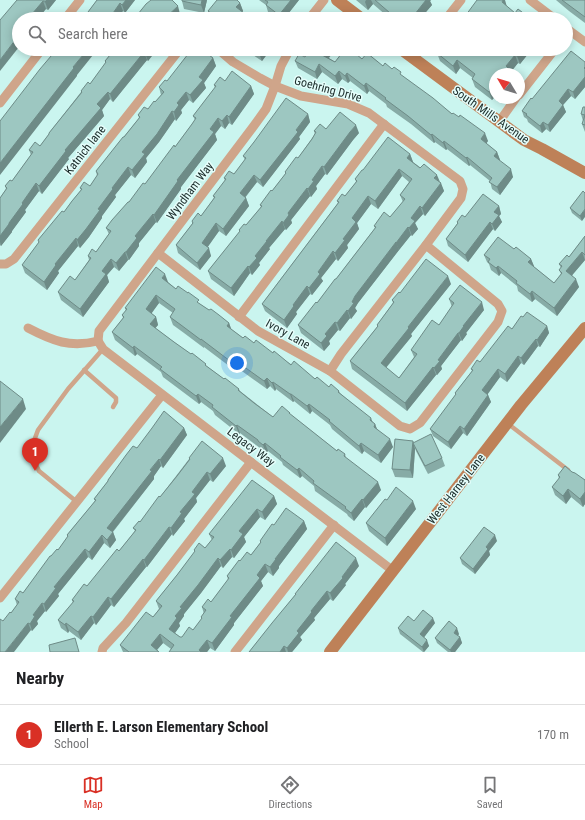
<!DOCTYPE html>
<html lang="en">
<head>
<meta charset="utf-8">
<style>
  body { margin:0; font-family:"Roboto Condensed",sans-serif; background:#f2f2f2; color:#202124 }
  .compass { position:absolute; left:489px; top:68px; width:36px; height:36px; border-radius:50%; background:#fff; box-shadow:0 2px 10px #0003; rotate:308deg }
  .you { position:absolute; left:237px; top:363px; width:14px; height:14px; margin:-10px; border:3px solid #fff; border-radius:50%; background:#1a73e8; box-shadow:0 0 0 6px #1a73e833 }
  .badge { display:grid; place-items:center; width:26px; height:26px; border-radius:50%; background:#d93025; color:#fff; font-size:13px; font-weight:700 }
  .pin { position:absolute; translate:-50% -33px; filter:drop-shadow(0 1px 2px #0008) }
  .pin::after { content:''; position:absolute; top:21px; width:14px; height:12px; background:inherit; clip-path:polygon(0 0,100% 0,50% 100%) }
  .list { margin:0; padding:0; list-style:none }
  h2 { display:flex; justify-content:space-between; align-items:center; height:52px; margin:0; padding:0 16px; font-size:17px }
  h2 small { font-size:13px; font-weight:400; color:#757577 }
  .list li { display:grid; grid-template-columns:26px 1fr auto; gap:12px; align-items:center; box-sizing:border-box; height:60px; padding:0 16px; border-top:1px solid #e0e0e0 }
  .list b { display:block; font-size:15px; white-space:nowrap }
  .list p { margin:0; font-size:13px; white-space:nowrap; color:#757577 }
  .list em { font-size:13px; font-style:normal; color:#757577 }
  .icon { flex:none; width:22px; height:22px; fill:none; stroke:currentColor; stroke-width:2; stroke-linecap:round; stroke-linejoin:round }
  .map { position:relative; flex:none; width:585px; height:652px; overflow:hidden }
  .search { position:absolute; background:#fff; box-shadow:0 2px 10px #0003; left:12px; right:12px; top:12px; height:44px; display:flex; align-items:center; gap:10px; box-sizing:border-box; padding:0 14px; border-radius:22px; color:#757577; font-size:15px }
  .sheet { height:112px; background:#fff }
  nav { display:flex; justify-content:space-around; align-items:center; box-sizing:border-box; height:56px; border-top:1px solid #e0e0e0; background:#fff; font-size:11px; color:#757577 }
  nav a { display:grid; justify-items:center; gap:2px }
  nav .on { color:#d93025 }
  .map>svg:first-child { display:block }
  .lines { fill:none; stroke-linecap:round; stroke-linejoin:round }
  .lane { stroke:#cfa58a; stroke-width:4.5 }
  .street { stroke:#cfa58a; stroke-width:9 }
  .secondary { stroke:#be8158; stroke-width:12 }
  .wall { fill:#87aba6 }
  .shaded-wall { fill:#6e8b87 }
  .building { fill:#9dc7c1; stroke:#6e8b87 }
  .labels { text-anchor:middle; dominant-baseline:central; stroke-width:3; stroke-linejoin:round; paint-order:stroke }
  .street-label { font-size:12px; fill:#1b2c2a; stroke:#e5fefb }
</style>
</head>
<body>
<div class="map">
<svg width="585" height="652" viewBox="0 0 585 652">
  <rect width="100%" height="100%" fill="#caf5ef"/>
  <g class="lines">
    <g class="lane">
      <polyline points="84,370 116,398 116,402 113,407"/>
      <polyline points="507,423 568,470"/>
      <polyline points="77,502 39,471 33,459 31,449 38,430 68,389 103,349"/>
    </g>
    <g class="street">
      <polyline points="530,0 555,19"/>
      <polyline points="65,19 80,0"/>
      <polyline points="309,19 324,0"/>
      <polyline points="446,19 461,0"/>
      <polyline points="566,28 585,42"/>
      <polyline points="218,49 233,62 260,78 275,86 301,96 348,104 369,113 460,181 463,189 461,198 426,245 341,354 330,371"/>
      <polyline points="413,59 421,49"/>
      <polyline points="519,95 555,49"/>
      <polyline points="0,103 42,49"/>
      <polyline points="499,122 516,98"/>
      <polyline points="158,253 258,331 330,371 400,426 410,429 420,423 498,322 502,311 498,304 426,245"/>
      <polyline points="0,264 6,264 14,259 180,49"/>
      <polyline points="239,317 384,124"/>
      <path d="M 28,328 C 53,341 70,348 98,341"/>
      <polyline points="98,341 103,349 392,570"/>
      <polyline points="98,341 99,331 253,127 266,109 275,86 281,66 290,49"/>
      <polyline points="0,598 162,395"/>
      <polyline points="102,652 103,648 126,623 251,462"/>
      <polyline points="235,652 334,525"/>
    </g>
    <g class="secondary">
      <polyline points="337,0 362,19"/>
      <polyline points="401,49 524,140 542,149 585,173"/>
      <polyline points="330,652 521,405 585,328"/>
    </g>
  </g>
  <g class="wall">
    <polygon points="17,0 56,0 48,10 46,9 19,19"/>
    <polygon points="97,0 135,0 125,13 123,11 85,16"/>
    <polygon points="207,0 204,13 184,9 182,1"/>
    <polygon points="259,0 299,0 284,19 278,19 268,12 266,5"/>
    <polygon points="356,0 431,0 430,1 432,5 420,19 388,19 387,16 373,4 368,10"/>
    <polygon points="556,0 585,0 585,23 569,11"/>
    <polygon points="240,3 243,11 242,12 252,19 211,19 208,11"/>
    <polygon points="115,49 155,52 148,61 147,60 113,102 110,99 102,110 104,116 68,158 69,159 42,194 39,191 25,210 26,212 12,231 12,232 1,246 0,245 0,198 6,189 5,186 12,181 31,155 29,150 40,146 49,134 49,133 81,92 81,91 90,84 106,63 105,61"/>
    <polygon points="248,49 271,49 262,61 253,55 252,52"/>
    <polygon points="309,49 336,49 329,58 335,62 362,59 383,66 402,76 488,141 486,143 497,152 500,160 500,161 513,177 500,195 492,189 490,181 470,165 469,166 447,149 446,150 435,142 434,143 411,124 387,107 386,104 369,91 367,94 350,81 348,83 342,79 338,84 322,72 317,79 298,68 295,61 305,57"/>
    <polygon points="441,49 532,49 520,64 518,63 510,73 492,100 475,87 472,79 473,78 460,68 456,74 440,61 437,53"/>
    <polygon points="213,58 216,66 204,83 206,88 193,103 189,100 181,110 182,113 176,121 175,119 159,142 146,158 147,162 135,178 131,175 115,195 116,197 102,216 102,218 89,237 80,248 78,246 58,271 59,273 47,290 25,273 22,265 39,243 38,240 64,212 72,201 81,190 80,188 90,186 97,176 96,171 139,118 138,115 148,109 155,102 161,95 159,87 167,81"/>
    <polygon points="585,62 585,87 575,99 571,96 563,105 566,112 550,132 546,129 542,133 528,122 527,119 524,117 522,111 532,99"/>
    <polygon points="225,81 251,86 254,94 232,125 229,123 225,129 221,126 215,134 217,140 181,187 181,189 157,223 156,222 139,243 139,246 129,260 128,260 119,271 114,267 107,275 109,282 83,317 61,300 58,292 75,280 89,260 88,256 96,252 109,234 106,228 145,184 175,147 195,120 193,116 215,88 214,85"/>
    <polygon points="585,107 585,132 582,124 583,121 581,114"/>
    <polygon points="308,114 310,122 299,137 300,139 263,187 257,182 245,198 246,198 249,206 226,236 219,231 207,247 211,256 200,270 178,253 176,245 192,224 192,221 201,216 214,198 213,196 225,181 224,178 234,174 245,160 243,156"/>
    <polygon points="326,129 359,133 353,140 327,175 325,174 316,186 317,189 311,197 310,196 291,220 292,223 286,230 285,229 269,248 270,249 259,263 260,265 252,275 250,273 234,296 211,279 208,271 240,232 239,230 246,225 261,207 260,205 272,191 286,173 285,172 298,158 315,134 314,131"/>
    <polygon points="410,154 413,162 440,182 444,191 425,216 423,214 415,223 418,229 412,236 411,235 399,250 358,303 355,308 357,311 351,319 350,318 340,331 338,330 329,341 330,344 324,351 301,333 298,325 317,303 336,279 375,228 374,226 390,217 403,202 400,195 409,182 402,176 378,209 371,204 357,223 359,229 347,245 348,248 338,261 336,259 321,278 323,281 312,295 310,294 296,312 297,314 287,328 265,311 262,304 338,203 337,201 345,196 356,182 355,179 363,170"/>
    <polygon points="585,193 582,221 572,213 570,208"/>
    <polygon points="499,206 501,214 499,216 502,222 495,231 493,229 468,262 448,246 446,239 457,224 457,222 465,217"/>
    <polygon points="585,236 585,260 572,275 579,287 557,316 535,299 532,302 518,291 517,286 501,273 499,276 491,270 489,264 487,262 484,255 514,249 531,259 534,267 554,283 561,274 559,270 561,268 559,264 569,257"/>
    <polygon points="168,282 176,289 200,304 229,323 231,329 243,338 254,343 273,353 315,379 329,387 339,391 340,393 375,424 377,429 393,447 381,463 364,451 362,454 332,429 330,425 312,411 310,414 294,401 293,402 276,389 275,391 270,386 267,389 239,369 237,372 204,347 204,348 184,333 173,325 170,317 173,313 159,303 151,313 156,317 158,325 155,328 224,379 239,389 240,391 273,417 291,415 337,451 345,454 346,458 381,490 366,508 365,507 354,521 348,516 347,514 315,491 314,486 302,476 300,478 283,465 282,462 268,451 266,453 261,449 260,448 240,433 239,434 215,415 213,411 201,402 199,404 163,377 161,372 137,354 135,356 115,340 112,332 123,318 122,315 126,311 125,308"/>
    <polygon points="451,284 411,334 412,336 386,368 399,378 414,357 411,350 439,325 452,307 449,299 484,310 466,333 467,334 462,341 461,340 441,366 442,369 437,375 436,375 407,411 352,369 350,361 377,327 377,325 393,303 392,300 400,293"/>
    <polygon points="523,317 547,326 549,333 540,347 538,346 524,365 521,363 507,382 500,377 487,394 488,395 491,402 467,436 463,433 451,449 433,436 430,429 456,395 455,393 472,371 471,369 480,362"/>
    <polygon points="184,428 187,435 163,468 161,466 154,476 154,479 113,532 116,540 110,548 104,543 92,560 88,557 58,594 59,596 46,612 45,611 37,621 38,624 32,631 31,630 3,621 11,613 17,605 15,599 23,593 51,556 58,550 68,537 67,535 95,501 94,499 108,481 108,480 137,448"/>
    <polygon points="413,441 415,449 413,478 395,477 392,469"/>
    <polygon points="413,443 442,458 445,466 428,474 416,451"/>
    <polygon points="189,458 226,466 213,482 210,480 196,498 197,502 184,519 185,521 173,536 172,534 147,567 146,567 114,607 111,605 96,625 94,623 81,640 69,631 68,633 61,628 58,620 73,603 72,600 87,586 119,551 135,531 133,528 140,522 160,497 189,459"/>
    <polygon points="572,472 585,480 585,504 583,507 571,497 566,504 555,495 552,487 559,479 558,475"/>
    <polygon points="274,496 277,504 265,520 260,517 244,537 246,542 234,558 232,557 223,568 221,566 201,593 184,614 184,616 179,623 180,626 175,633 180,637 182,637 193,630 202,619 201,617 204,614 202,607 211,602 228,580 227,576 240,561 251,555 260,543 260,541 274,525 304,521 307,529 279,566 279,568 273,576 268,572 261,581 263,586 234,623 234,625 215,651 210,648 207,652 169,652 171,649 163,643 157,650 159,652 123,652 120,645 153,617 159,609 156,601 177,575 195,552 194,550 205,548 212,540 209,534"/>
    <polygon points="387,500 416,509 387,546 369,531 366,523"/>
    <polygon points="497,541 489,551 490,555 475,574 462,564 460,558"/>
    <polygon points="359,566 345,584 346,585 333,601 330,599 314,618 315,620 300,637 302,640 292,652 249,652 296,594 295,594"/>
    <polygon points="414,621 435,623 424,637 429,646 424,652 423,652 400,634 398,628"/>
    <polygon points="459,634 458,636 460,637 462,643 455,652 448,652 437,643 435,638"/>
  </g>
  <g class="shaded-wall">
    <polygon points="47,0 56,0 48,10 45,2"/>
    <polygon points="126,0 135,0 125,13 122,5"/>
    <polygon points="202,0 207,0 204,13 201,5"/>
    <polygon points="291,0 299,0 284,19 281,19 279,15"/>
    <polygon points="366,0 371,0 373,4 368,10 365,2"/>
    <polygon points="426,0 431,0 430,1 432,5 420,19 411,19"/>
    <polygon points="503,0 505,0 507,7 502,2"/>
    <polygon points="43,1 46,9 38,19 31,19 32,14"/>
    <polygon points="120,3 123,11 118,19 109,19"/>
    <polygon points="240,3 243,11 239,15 236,7"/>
    <polygon points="178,6 180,14 175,19 164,19"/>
    <polygon points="19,35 19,47 0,71 0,60"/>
    <polygon points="88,49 90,49 93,55 77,75 77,76 0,175 0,163 73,67"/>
    <polygon points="91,49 98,49 93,56"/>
    <polygon points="148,49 153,49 155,52 148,61 145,53"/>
    <polygon points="263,49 271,49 262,61 259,53"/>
    <polygon points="327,49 336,49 325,62 322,55"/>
    <polygon points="523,49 532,49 520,64 517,56"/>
    <polygon points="144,52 147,60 113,102 110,94"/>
    <polygon points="515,55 518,63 510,73 511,74 504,74 506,66"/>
    <polygon points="213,58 216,66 204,83 206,88 193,103 190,95 199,77"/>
    <polygon points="457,60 460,68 456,74 453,66"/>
    <polygon points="319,64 322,72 317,79 315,72"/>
    <polygon points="339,71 342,79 338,84 335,76"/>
    <polygon points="347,73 350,81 348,83 345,76"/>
    <polygon points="585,77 585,87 575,99 573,92"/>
    <polygon points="366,83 369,91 367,94 364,86"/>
    <polygon points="495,85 495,97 492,100 489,92"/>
    <polygon points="251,86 254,94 232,125 229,117"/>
    <polygon points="568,89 571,96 563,105 566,112 550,132 548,125 559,101"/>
    <polygon points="108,92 110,99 102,110 104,116 68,158 69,159 42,194 39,186 65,150 97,104"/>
    <polygon points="186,92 189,100 181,110 182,113 176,121 174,112 177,103"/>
    <polygon points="172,111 175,119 159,142 146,158 147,162 135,178 132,170 142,152"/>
    <polygon points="308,114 310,122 299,137 300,139 263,187 260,180"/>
    <polygon points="227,115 229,123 225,129 222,121"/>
    <polygon points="218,118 221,126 215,134 217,140 181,187 181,189 157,223 154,215 210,129"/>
    <polygon points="543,122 546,129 542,133 540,126"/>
    <polygon points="356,125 359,133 353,140 327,175 324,167 350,132"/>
    <polygon points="485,133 488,141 484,147 481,139"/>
    <polygon points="432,134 435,142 434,143 431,135"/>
    <polygon points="444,141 447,149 446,150 443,143"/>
    <polygon points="497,152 500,160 497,164 494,156"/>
    <polygon points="410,154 413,162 410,166 407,158"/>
    <polygon points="467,157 470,165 469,166 466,158"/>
    <polygon points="322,166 325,174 316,186 317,189 311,197 308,189 312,180"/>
    <polygon points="128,167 131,175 115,195 116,197 102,216 102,218 89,237 80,248 77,240 112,188"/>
    <polygon points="399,169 402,176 378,209 375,201"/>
    <polygon points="511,169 513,177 500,195 497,187"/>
    <polygon points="254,175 257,182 242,201 240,193"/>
    <polygon points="437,175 440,182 434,178"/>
    <polygon points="36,183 39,191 25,210 26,212 12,231 12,232 1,246 0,242 0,236 22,203"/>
    <polygon points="441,183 444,191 425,216 422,208"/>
    <polygon points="307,188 310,196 291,220 292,223 286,230 283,223 288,213"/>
    <polygon points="368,196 371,204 357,223 359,229 347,245 348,248 338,261 335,253 343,239 352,218"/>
    <polygon points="246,198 249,206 226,236 223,229"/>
    <polygon points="420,206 423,214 415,223 418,229 412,236 409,228 411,218"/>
    <polygon points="499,206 501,214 499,216 502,222 495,231 492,224 494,212"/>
    <polygon points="585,209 585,217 582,221 580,216"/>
    <polygon points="153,214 156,222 139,243 139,246 129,260 126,252 135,236"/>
    <polygon points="282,221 285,229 269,248 270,249 259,263 260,265 252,275 249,267 255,256 266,241"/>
    <polygon points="490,222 493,229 468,262 465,255"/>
    <polygon points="216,223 219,231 205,251 202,243"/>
    <polygon points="408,227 411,235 399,250 396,243"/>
    <polygon points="76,238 78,246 58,271 59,273 47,290 44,282 55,264"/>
    <polygon points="396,242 399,250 358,303 355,308 357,311 351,319 348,311 352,302 355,296"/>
    <polygon points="209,248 211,256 200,270 197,263"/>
    <polygon points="333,251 336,259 321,278 323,281 312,295 309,288 318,272"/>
    <polygon points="125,252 128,260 119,271 116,263"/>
    <polygon points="582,252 585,260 569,279 566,271"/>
    <polygon points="111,259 114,267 107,275 109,282 83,317 80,309 102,271"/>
    <polygon points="531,259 534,266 531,270 528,262"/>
    <polygon points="248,266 250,273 234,296 231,288"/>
    <polygon points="498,266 501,273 499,276 496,268"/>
    <polygon points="165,274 168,282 165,286 162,278"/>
    <polygon points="448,276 451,284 411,334 412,336 383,371 381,363 408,327"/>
    <polygon points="576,279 579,287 557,316 554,308"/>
    <polygon points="307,286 310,294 296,312 297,314 287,328 284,320 293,305"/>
    <polygon points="532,291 535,299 532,302 530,294"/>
    <polygon points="156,295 159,303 149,317 146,309"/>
    <polygon points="482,302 484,310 466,333 467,334 462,341 459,333 463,326"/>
    <polygon points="347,310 350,318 340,331 337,323"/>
    <polygon points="156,317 158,325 152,332 150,324"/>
    <polygon points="335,322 338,330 329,341 330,344 324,351 321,343 325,334"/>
    <polygon points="229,323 232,331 227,326"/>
    <polygon points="547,326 549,333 540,347 537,340"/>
    <polygon points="458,333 461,340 441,366 442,369 437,375 434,368 438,360"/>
    <polygon points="536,339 538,346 524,365 521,358"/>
    <polygon points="134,346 137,354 135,356 133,348"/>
    <polygon points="518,356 521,363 507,382 505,374"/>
    <polygon points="236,361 239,369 237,372 234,364"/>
    <polygon points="433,367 436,375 407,411 405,403"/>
    <polygon points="498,369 500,377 485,398 482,390"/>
    <polygon points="267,378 270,386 267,389 264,381"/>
    <polygon points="273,382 276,389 275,391 272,383"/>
    <polygon points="198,394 201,402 199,404 196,396"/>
    <polygon points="290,394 291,394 294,401 293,402"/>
    <polygon points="488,395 491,402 467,436 464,429"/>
    <polygon points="23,399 26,409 0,443 0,427"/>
    <polygon points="309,404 312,411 310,414 307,406"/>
    <polygon points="371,418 374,426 375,424 378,432 377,434 370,420"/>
    <polygon points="237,425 240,433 239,434 236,426"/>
    <polygon points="460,426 463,433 451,449 448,442"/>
    <polygon points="184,428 187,435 163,468 160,460"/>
    <polygon points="390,439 393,447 381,463 378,455"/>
    <polygon points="413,441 415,449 413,478 410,470"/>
    <polygon points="265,443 268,451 266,453 263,445"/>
    <polygon points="361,443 364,451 362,454 359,446"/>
    <polygon points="223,458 226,466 213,482 210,474"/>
    <polygon points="159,459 161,466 154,476 154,479 110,535 107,528"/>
    <polygon points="299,468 302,476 300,478 297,470"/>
    <polygon points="207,472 210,480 196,498 197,502 184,519 185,521 173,536 171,528 192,492"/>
    <polygon points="378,482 381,490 366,508 363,500"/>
    <polygon points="568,489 571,497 566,504 563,496"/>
    <polygon points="585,492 585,504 583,507 580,499"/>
    <polygon points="274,496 277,504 265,520 262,512"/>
    <polygon points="362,499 365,507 354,521 351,513"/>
    <polygon points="413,501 416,509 387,546 385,538"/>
    <polygon points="257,509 260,517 244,537 246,542 234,558 231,550 239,531"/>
    <polygon points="304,521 307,529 279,566 279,568 273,576 270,567 275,559"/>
    <polygon points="169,527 172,534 147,567 144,560"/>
    <polygon points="113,532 116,540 110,548 107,540"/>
    <polygon points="102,535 104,543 92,560 89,552"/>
    <polygon points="495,535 497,541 489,551 490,555 475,574 473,569 486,547"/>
    <polygon points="85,549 88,557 58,594 59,596 46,612 44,604 54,587"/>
    <polygon points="230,549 232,557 223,568 220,560"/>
    <polygon points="218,558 221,566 201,593 184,614 184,616 179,623 180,626 172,637 169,629 180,607"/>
    <polygon points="356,558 359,566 345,584 346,585 333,601 330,593 342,577"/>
    <polygon points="143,559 146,567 114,607 111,599"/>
    <polygon points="265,564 268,572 261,581 263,586 234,623 234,625 215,651 212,643 230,616 257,575"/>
    <polygon points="327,591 330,599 314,618 315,620 300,637 302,640 292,652 288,652 287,648 297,631 311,611"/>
    <polygon points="108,597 111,605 96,625 93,617"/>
    <polygon points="42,603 45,611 37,621 38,624 32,631 30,624 33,615"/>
    <polygon points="91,616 94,623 81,640 78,632"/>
    <polygon points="433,618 435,623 422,640 420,634"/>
    <polygon points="28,623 31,630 14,652 5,652"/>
    <polygon points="66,623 69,631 68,633 65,625"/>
    <polygon points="457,628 459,634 456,638 454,633"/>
    <polygon points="160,634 163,643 155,652 151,645"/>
    <polygon points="460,637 462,643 455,652 451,652 450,650"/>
    <polygon points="207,640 210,648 207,652 200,652 199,650"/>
    <polygon points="427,640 429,646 424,652 422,647"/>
    <polygon points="284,646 286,652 280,652"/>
  </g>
  <g class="building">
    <polygon points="17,0 47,0 45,2 43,1 32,14 34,16 31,19 19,19 19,35 0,60 0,20"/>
    <polygon points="97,0 126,0 122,5 120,3 109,19 80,19 83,14 85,16"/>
    <polygon points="151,0 172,0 178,6 164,19 134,19 146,4"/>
    <polygon points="182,0 202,0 201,5 182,1"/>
    <polygon points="217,0 237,0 240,3 236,7 252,19 219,19 208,11"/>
    <polygon points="265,0 291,0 279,15 266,5 268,2"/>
    <polygon points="375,0 426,0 411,19 391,19 387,16 390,13"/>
    <polygon points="477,0 503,0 502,2 515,13 518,9 531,19 463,19"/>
    <polygon points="562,0 585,0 585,17 566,3"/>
    <polygon points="57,49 88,49 73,67 74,68 0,163 0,121 40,69"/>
    <polygon points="115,49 148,49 145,53 144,52 110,94 108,92 97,104 101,108 65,150 66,151 39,186 36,183 22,203 23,204 9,223 9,224 0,236 0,198 7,188 5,186 10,180 12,181 33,152 29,150 35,142 40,146 49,134 49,133 82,92 81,91 88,82 90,84 106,62 105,61"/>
    <polygon points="192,49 201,49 213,58 199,77 203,80 190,95 186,92 177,103 179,105 174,112 172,111 157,134 142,152 145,154 132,170 128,167 112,188 113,189 98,209 100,210 86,229 77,240 76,238 55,264 56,265 44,282 22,265 39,242 38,240 62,211 64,212 72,201 82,189 80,188 84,182 90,186 98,174 96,171 123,137 124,137 140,117 138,115 144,107 148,109 154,101 155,102 164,92 159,87 165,80 167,81"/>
    <polygon points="253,49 263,49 259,53"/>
    <polygon points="309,49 327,49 322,55 335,62 345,49 350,49 362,59 367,53 383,66 385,63 392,69 394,67 401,72 400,74 433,98 452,114 453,113 459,117 460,115 485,133 481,139 497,152 494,156 511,169 497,187 489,182 492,178 467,157 466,158 444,141 443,143 432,134 431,135 408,116 385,99 386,98 366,83 364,86 347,73 345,76 339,71 335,76 319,64 315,72 295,61 299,54 305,57"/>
    <polygon points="441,49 523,49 517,56 515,55 506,66 508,68 504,74 495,74 495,85 489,92 472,79 475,74 457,60 453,66 437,53"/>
    <polygon points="571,51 585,62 585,67 584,68 585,69 585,77 573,92 568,89 559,101 563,105 548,125 543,122 540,126 526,115 527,114 522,111 531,98 532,99"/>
    <polygon points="232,71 251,86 229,117 227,115 222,121 218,118 210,129 214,132 177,180 178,181 154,215 153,214 135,236 137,238 126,252 125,252 116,263 111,259 102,271 106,274 80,309 58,292 70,276 75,280 91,258 88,256 92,249 96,252 111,231 106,228 112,220 128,202 129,202 143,183 145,184 174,145 175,147 192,124 196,118 193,116 216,86 214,85 220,77 225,81"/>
    <polygon points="286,98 308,114 296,130 298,132 260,180 254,175 240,193 246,198 223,229 216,223 202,243 209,248 197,263 176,245 193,223 192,221 198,213 201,216 215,197 213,196 226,179 224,178 229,171 234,174 246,158 243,156 254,142"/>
    <polygon points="583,107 585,107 585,125 582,124 585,115 581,114"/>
    <polygon points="340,112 356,125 350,132 324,167 322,166 312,180 314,181 308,189 307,188 288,213 289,215 283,223 282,221 266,241 267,241 255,256 257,258 249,267 248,266 231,288 208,271 240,231 239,230 244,224 246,225 262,206 260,205 271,190 272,191 286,173 285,172 296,157 298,158 312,139 316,132 314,131 320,124 326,129"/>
    <polygon points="388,137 410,154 407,158 420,168 424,164 437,175 434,178 441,183 422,208 420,206 411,218 415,221 409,228 408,227 396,243 396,242 355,296 352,302 354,303 348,311 347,310 337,323 335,322 325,334 327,336 321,343 298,325 316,302 317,303 335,279 336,279 376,227 374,226 384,212 390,217 405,199 400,195 412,179 399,169 375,201 368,196 352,218 356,222 343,239 345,240 335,253 333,251 318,272 320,274 309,288 307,286 293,305 294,306 284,320 262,304 339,202 337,201 342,194 345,196 357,181 355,179 362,170 363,170"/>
    <polygon points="583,191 585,193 585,209 580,216 570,208"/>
    <polygon points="483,194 499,206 494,212 499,215 492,224 490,222 465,255 446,239 458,223 457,222 462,215 465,217"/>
    <polygon points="585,236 585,255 582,252 566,271 576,279 554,308 532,291 530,294 516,283 517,281 498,266 496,268 488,262 490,259 484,255 498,237 514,249 516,247 531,259 528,262 554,283 562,273 559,270 562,266 559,264 567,255 569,257"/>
    <polygon points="426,259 448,276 408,327 409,328 381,363 399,378 417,354 411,350 432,320 439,325 454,303 449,299 460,285 482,302 463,326 464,326 459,333 458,333 438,360 440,361 434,368 433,367 405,403 350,361 378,326 377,325 394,302 392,300 399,292 400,293"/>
    <polygon points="156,267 165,274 162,278 176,289 178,286 188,293 188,292 199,300 197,302 209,310 211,309 219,315 229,323 227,326 243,338 245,336 254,343 256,340 273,353 274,351 291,365 294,361 315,379 317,377 329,387 331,384 339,391 338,392 371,418 370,420 375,424 374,427 390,439 378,455 361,443 359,446 329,421 330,420 309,404 307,406 291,394 290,394 273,382 272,383 267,378 264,381 236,361 234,364 201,339 201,340 181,325 170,317 175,309 156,295 146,309 156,317 150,324 174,342 191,354 192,353 206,364 205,365 224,379 225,378 239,389 238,390 254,403 273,417 282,406 290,413 289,413 337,451 338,449 345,454 344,456 378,482 363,500 362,499 351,513 345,508 346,507 313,483 314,481 299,468 297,470 280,457 281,456 265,443 263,445 258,441 258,440 237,425 236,426 212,407 213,405 198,394 196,396 160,369 162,367 134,346 133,348 112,332 124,317 122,315 127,309 125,308"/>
    <polygon points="527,312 547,326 537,340 536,339 521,358 518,356 505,374 498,369 482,390 488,395 464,429 460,426 448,442 430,429 456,394 455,393 473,370 471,369 477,360 480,362 508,326 512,329 521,316 523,317"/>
    <polygon points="0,381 23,399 0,427"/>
    <polygon points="164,411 184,428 160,460 159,459 150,470 152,471 107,528 113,532 107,540 102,535 89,552 85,549 54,587 56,588 44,604 42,603 33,615 35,616 30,624 28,623 5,652 0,652 0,619 3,621 10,612 11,613 19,602 15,599 20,591 23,593 50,556 51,556 57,549 58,550 68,536 67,535 96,500 94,499 108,481 108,480 126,455 133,446 137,448 152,428"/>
    <polygon points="431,434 442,458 425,466 413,443"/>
    <polygon points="395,439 413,441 410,470 392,469"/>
    <polygon points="202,441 223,458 210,474 207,472 192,492 195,494 180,512 182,513 171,528 169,527 144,560 143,559 111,599 108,597 93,617 91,616 78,632 66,623 65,625 58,620 74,601 72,600 84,584 87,586 117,549 119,551 136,530 133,528 139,521 140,522 159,496 160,497 177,476 190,459 189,458"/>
    <polygon points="565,466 572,472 575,473 585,480 585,492 580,499 568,489 563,496 552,487 560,477 558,475"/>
    <polygon points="252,480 274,496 262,512 257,509 239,531 243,534 231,550 230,549 220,560 218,558 198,585 180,607 182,608 175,616 177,618 169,629 180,637 182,637 189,627 193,630 202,618 201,617 206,610 202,607 208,599 211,602 229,578 227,576 239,560 240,561 247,552 251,555 261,542 260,541 272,524 274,525 286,508 304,521 275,559 276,559 270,567 265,564 257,575 260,578 230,616 232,617 212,643 207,640 199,650 201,652 169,652 174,645 160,634 151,645 159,652 129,652 120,645 146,612 153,617 162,606 156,601 177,575 195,551 194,550 199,543 205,548 214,537 209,534"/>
    <polygon points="396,487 413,501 385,538 366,523 385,499 387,500"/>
    <polygon points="484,527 495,535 486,547 488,549 473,569 460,558"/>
    <polygon points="336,542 356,558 342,577 343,578 330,593 327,591 311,611 312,612 297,631 299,633 287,648 284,646 280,652 249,652 272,623 296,594 295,594"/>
    <polygon points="423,610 433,618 420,634 427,640 422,647 398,628 408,616 414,621"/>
    <polygon points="449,621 457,628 454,633 460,637 450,650 435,638"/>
    <polygon points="75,638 79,652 50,652 49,645"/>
  </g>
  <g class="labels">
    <g class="street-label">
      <text transform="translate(328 89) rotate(15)">Goehring Drive</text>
      <text transform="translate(491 115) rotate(35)">South Mills Avenue</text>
      <text transform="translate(85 150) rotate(-52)">Katnich lane</text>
      <text transform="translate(190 191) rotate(-53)">Wyndham Way</text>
      <text transform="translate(288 334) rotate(29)">Ivory Lane</text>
      <text transform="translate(251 447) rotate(37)">Legacy Way</text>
      <text transform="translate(456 489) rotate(-52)">West Harney Lane</text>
    </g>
  </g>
</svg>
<svg class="compass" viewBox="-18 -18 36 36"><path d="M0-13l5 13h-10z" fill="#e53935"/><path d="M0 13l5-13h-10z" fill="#757577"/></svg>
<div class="you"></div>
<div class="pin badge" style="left:35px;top:471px">1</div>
<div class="search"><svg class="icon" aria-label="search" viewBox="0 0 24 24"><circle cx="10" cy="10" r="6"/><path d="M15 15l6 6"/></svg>Search here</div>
</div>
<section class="sheet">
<h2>Nearby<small></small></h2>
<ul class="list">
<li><span class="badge">1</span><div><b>Ellerth E. Larson Elementary School</b><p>School</p></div><em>170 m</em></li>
</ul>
</section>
<nav>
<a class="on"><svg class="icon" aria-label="map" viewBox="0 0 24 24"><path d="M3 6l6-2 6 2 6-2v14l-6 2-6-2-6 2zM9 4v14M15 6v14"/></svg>Map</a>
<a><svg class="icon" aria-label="directions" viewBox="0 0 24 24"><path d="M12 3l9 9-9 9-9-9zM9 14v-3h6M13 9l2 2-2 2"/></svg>Directions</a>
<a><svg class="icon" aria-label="saved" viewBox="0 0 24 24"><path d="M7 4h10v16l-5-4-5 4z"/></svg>Saved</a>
</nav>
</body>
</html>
